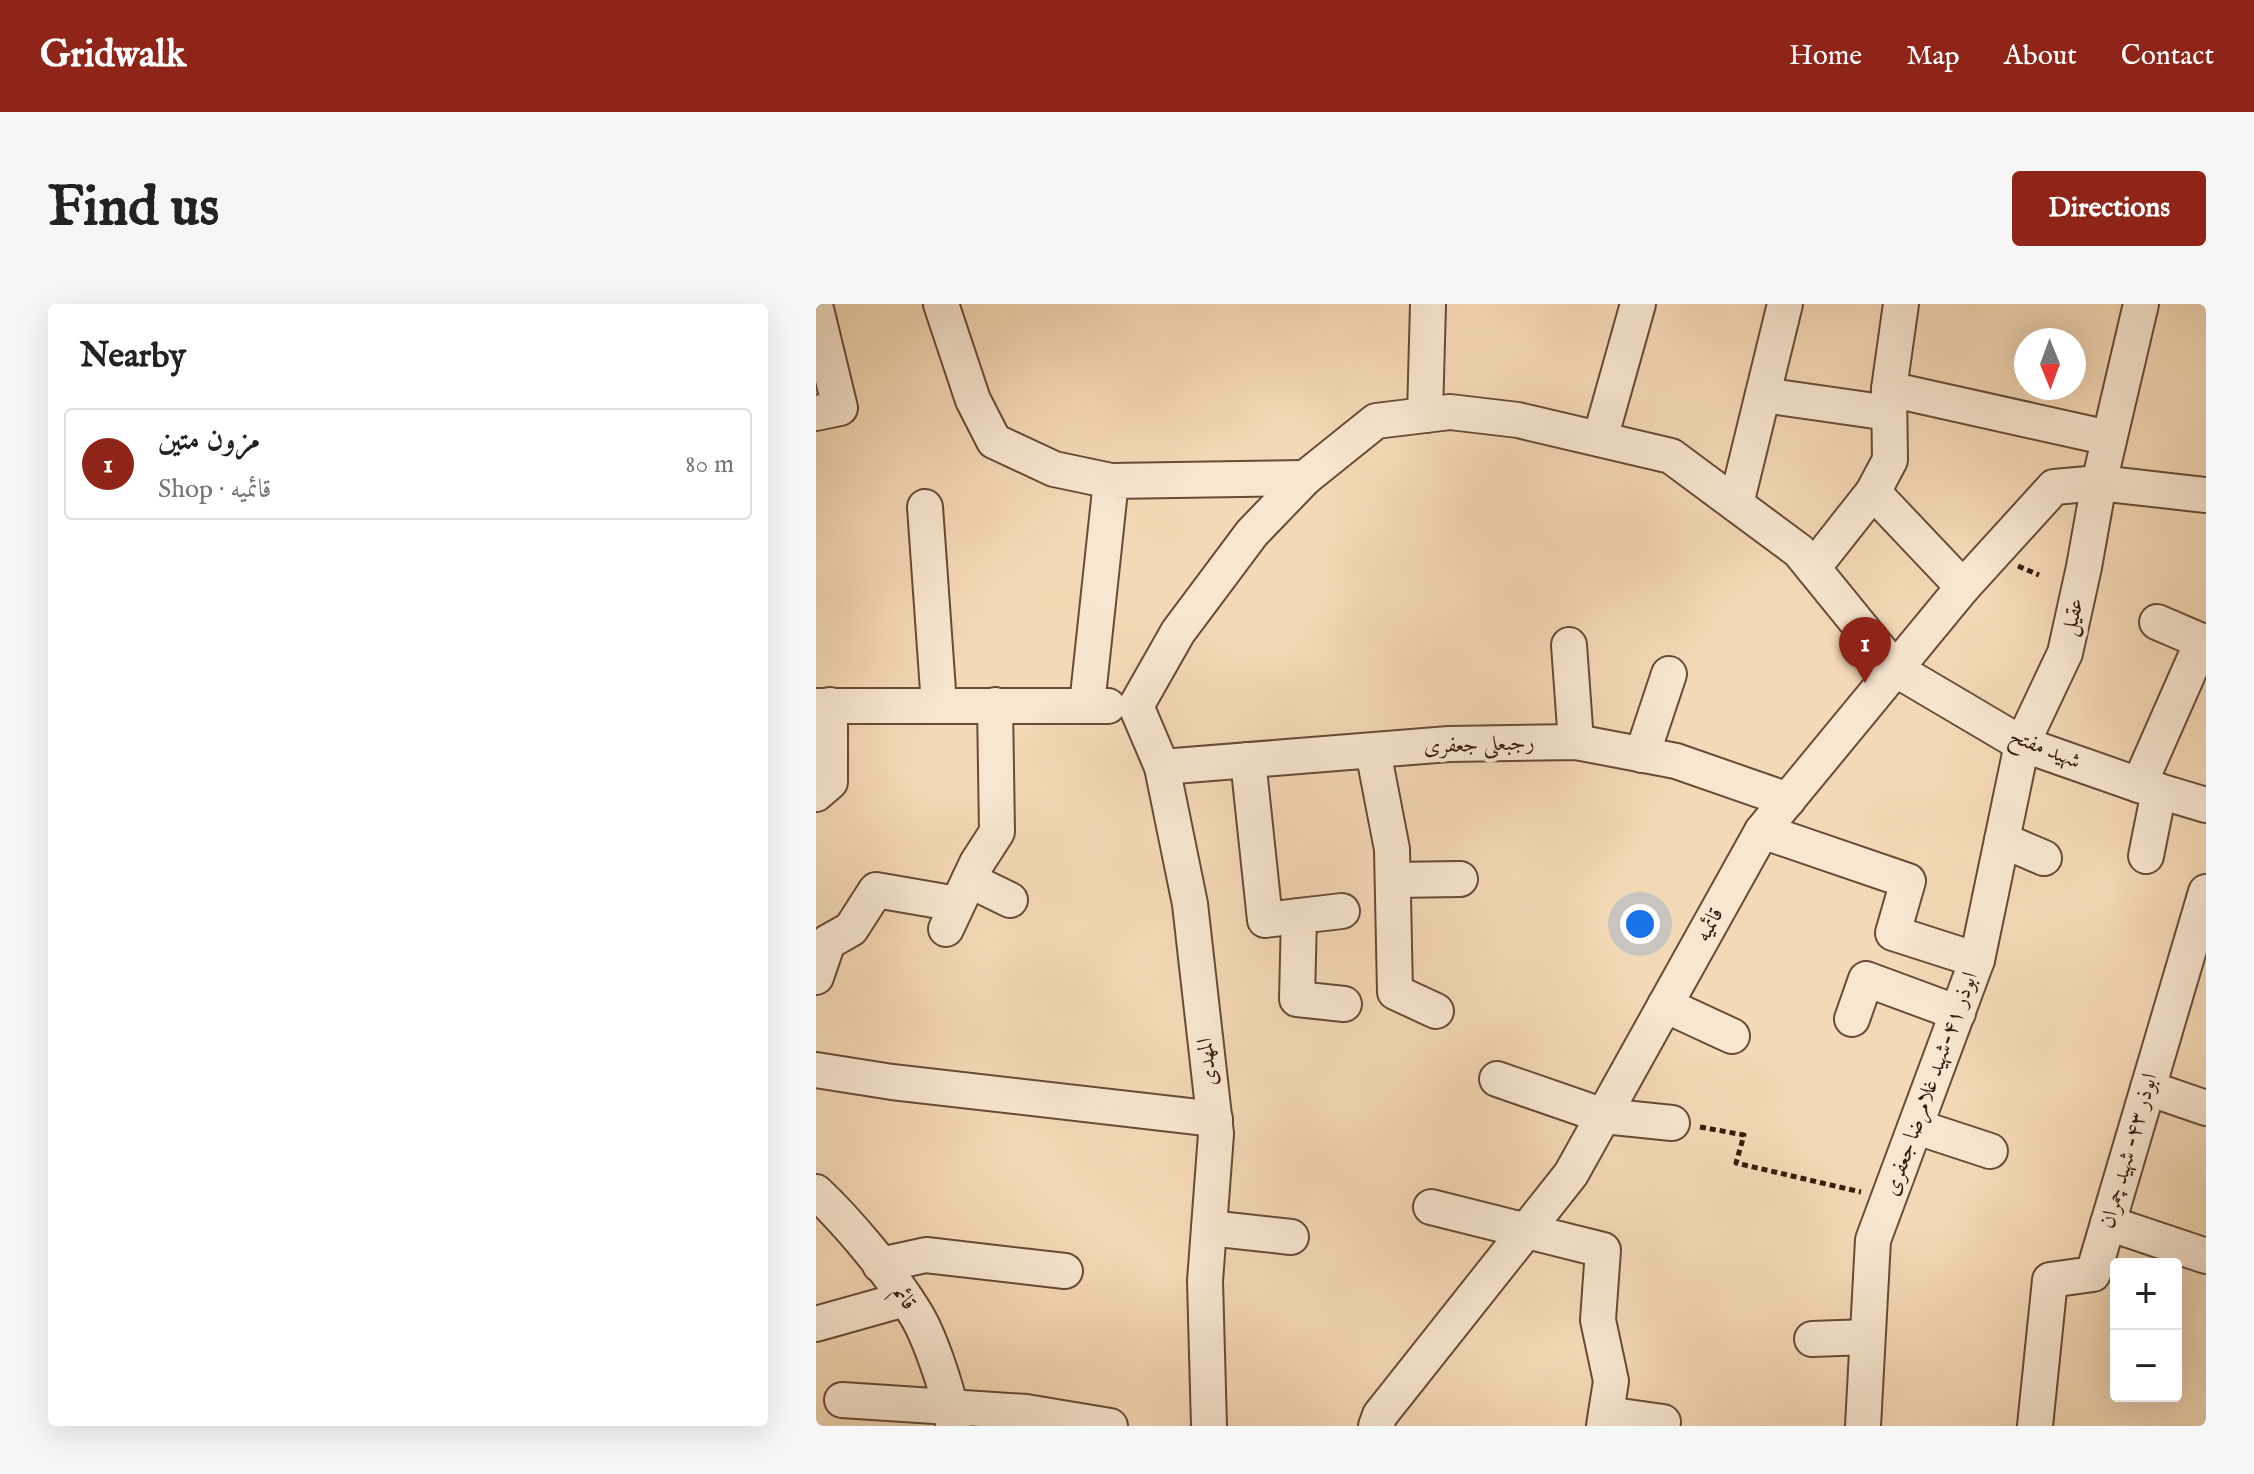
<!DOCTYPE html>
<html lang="en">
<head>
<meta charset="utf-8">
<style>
  body { margin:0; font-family:"IM FELL English",Amiri,serif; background:#f6f6f6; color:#222 }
  .controls { position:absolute; right:24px; bottom:24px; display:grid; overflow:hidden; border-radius:8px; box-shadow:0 8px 32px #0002 }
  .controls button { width:72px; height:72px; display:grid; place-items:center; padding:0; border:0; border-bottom:2px solid #e0e0e0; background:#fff; color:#222; font:40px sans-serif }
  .compass { position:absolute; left:1198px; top:24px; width:72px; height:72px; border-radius:50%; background:#fff; box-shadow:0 8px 32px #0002; rotate:179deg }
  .you { position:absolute; left:824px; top:620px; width:28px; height:28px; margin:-20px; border:6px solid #fff; border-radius:50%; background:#1a73e8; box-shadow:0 0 0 12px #1a73e833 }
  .badge { display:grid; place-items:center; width:52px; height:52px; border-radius:50%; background:#8f2418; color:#fff; font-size:26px; font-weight:700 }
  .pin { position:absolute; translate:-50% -66px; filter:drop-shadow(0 2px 4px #0008) }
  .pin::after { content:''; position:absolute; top:42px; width:28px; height:24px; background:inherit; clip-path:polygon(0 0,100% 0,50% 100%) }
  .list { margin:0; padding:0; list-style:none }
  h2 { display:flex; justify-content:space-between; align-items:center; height:104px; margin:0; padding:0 32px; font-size:34px }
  h2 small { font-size:26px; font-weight:400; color:#767676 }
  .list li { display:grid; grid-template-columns:52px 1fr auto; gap:24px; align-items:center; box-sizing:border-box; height:112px; margin:0 16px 16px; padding:0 16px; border:2px solid #e0e0e0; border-radius:8px }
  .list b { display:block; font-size:30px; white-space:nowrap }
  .list p { margin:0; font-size:26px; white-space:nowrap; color:#767676 }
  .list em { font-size:26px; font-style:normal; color:#767676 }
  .map { position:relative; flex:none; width:1390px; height:1122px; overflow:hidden; border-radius:8px }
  header { display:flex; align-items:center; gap:48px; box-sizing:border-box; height:112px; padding:0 40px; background:#8f2418; color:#fff }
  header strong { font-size:38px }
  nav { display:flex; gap:44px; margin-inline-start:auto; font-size:28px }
  .intro { display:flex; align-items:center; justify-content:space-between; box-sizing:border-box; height:192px; padding:0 48px }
  h1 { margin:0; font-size:56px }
  .button { padding:20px 36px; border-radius:8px; background:#8f2418; color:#fff; font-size:28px; font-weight:700 }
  main { display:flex; gap:48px; padding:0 48px }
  aside { flex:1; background:#fff; border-radius:8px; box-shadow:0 8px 32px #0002 }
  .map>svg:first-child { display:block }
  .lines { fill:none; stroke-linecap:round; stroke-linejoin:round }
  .minor-casing { stroke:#684b38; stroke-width:38 }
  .path { stroke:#3a1c0e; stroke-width:5; stroke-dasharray:6 4; stroke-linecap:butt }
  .minor { stroke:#f8e6d0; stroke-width:34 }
  .labels { text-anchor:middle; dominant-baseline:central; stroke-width:8; stroke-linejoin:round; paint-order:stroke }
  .street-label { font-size:22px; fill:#3a1c0e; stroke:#f8e6d0 }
</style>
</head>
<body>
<header>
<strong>Gridwalk</strong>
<nav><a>Home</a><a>Map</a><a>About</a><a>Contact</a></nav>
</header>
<div class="intro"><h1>Find us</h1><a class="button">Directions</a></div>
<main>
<aside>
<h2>Nearby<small></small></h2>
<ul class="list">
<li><span class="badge">1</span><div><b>مزون متین</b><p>Shop · قائمیه</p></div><em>80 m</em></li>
</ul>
</aside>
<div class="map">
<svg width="1390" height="1122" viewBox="0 0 1390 1122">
  <rect width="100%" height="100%" fill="#f4d9b6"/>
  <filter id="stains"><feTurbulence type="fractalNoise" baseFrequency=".0025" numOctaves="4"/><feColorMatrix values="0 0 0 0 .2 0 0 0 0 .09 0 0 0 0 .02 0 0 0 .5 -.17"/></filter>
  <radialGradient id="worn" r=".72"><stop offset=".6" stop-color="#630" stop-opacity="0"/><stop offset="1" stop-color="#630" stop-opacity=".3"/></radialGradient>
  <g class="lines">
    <defs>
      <g id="minor">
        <polyline points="125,0 157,96 178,137 238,165 295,177"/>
        <polyline points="0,5 24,104 0,109"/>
        <polyline points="1073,85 1293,134"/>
        <polyline points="947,91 1073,109"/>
        <polyline points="609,111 612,0"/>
        <polyline points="784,135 822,0"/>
        <polyline points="1057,188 1147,283"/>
        <polyline points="920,200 969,0"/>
        <polyline points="109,203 123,401"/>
        <polyline points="997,264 1057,188 1074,156 1073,85 1085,0"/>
        <polyline points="1341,318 1390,339"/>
        <polyline points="753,341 760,438"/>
        <polyline points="271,401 295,177 489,174"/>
        <polyline points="0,402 292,402"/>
        <polyline points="320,402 362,328 436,229 489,174 560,117 634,108 702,116 855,152 983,247 1079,365 1206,440 1323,481 1390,501"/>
        <polyline points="320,402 346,463 374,600 400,830 389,977 393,1122"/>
        <polyline points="557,447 576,545 579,688 620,707"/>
        <polyline points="826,451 853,370"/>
        <polyline points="432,456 449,616 526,607"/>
        <polyline points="346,463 633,440 760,438 860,457 972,496"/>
        <polyline points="1323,481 1386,338"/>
        <polyline points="0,490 14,478 14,401"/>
        <polyline points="946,527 1092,577 1077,629 1161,656"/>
        <polyline points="1186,536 1228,554"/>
        <polyline points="1330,552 1343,487"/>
        <polyline points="153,576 194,596"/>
        <polyline points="577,576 644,575"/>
        <polyline points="483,612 481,695 528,700"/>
        <polyline points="130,625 161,559 181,528 179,401"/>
        <polyline points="0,673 12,638 35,625 60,586 141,600"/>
        <polyline points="849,701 916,732"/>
        <polyline points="1036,715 1050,675 1142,709"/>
        <polyline points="0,766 76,778 399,815"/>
        <polyline points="681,775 788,812 856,819"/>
        <polyline points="1332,784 1390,804"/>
        <polyline points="1101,823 1174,847"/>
        <path d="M 0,888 C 32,918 78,973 101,1012 C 114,1034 136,1096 137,1122"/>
        <polyline points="615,903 787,946 782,1016 795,1077 788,1122"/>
        <polyline points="1292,919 1390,952"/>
        <polyline points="393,924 475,933"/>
        <polyline points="64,961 110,951 249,967"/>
        <polyline points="0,1020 89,995"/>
        <polyline points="996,1035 1051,1033"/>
        <polyline points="26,1096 210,1108 294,1122"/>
        <polyline points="790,1110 847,1118"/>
        <polyline points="560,1122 564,1111 755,870 946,527 1147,283 1238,183 1283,179 1390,191"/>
        <polyline points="1047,1122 1057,936 1161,656 1206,440 1249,349 1268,263 1283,179 1325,0"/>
        <polyline points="1219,1122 1234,976 1277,970 1390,588"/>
      </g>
    </defs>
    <use href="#minor" class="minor-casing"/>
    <g class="path">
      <polyline points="1202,262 1223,271"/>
      <polyline points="884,823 928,831 920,859 1045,888"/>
    </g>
    <use href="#minor" class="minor"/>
  </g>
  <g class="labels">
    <g class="street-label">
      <text transform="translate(1257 313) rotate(-77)">عقیل</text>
      <text transform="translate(663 441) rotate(-2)">رجبعلی جعفری</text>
      <text transform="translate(1229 445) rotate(22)">شهید مفتح</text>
      <text transform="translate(894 621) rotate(-61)">قائمیه</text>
      <text transform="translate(392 758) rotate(-97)">المهدی</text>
      <text transform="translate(1115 780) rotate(-70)">ابوذر ۴۱-شهید غلامرضا جعفری</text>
      <text transform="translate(1313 847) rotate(-74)">ابوذر ۴۳- شهید چمران</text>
      <text transform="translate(88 994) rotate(54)">قائم</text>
    </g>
  </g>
  <rect width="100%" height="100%" filter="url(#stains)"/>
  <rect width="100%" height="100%" fill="url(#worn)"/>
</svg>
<div class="controls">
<button>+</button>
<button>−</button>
</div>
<svg class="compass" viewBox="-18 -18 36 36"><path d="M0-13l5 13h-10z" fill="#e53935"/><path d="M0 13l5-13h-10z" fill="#767676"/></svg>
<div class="you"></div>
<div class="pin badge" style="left:1049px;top:379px">1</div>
</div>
</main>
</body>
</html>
